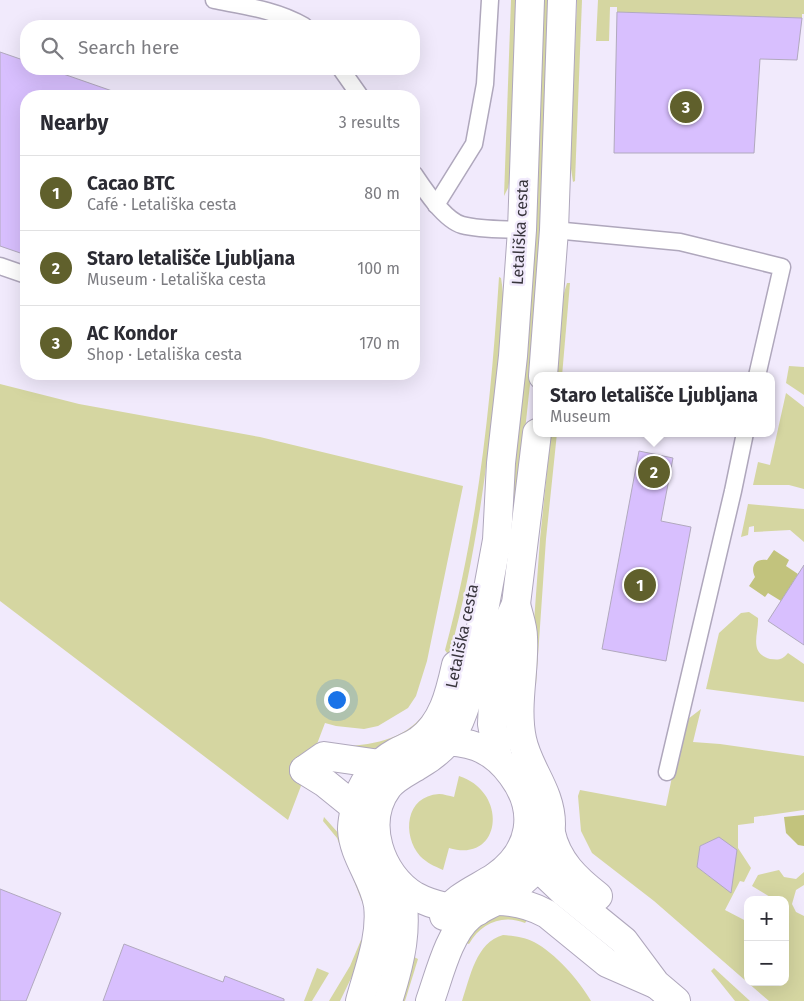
<!DOCTYPE html>
<html lang="en">
<head>
<meta charset="utf-8">
<style>
  body { margin:0; font-family:"Fira Sans",sans-serif; background:#f7f7f7; color:#2b2b33 }
  .controls { position:absolute; right:15px; bottom:15px; display:grid; overflow:hidden; border-radius:10px; box-shadow:0 5px 20px #0002 }
  .controls button { width:45px; height:45px; display:grid; place-items:center; padding:0; border:0; border-bottom:1px solid #e1e1e2; background:#fff; color:#2b2b33; font:25px sans-serif }
  .you { position:absolute; left:336px; top:699px; width:18px; height:18px; margin:-12px; border:4px solid #fff; border-radius:50%; background:#1a73e8; box-shadow:0 0 0 8px #1a73e833 }
  .badge { display:grid; place-items:center; width:32px; height:32px; border-radius:50%; background:#60602c; color:#fff; font-size:16px; font-weight:700 }
  .pin { position:absolute; translate:-50% -50%; border:2px solid #fff; box-shadow:0 1px 5px #0006 }
  .popup { position:absolute; left:533px; top:372px; width:242px; height:65px; box-sizing:border-box; display:grid; place-content:center; border-radius:10px; background:#fff; filter:drop-shadow(0 1px 4px #0005); font-size:16px; white-space:nowrap; color:#7c7c81 }
  .popup b { font-size:19px; color:#2b2b33 }
  .popup::after { content:''; position:absolute; left:50%; top:100%; margin-left:-10px; border:10px solid transparent; border-top-color:#fff }
  .list { margin:0; padding:0; list-style:none }
  h2 { display:flex; justify-content:space-between; align-items:center; height:65px; margin:0; padding:0 20px; font-size:21px }
  h2 small { font-size:16px; font-weight:400; color:#7c7c81 }
  .list li { display:grid; grid-template-columns:32px 1fr auto; gap:15px; align-items:center; box-sizing:border-box; height:75px; padding:0 20px; border-top:1px solid #e1e1e2 }
  .list b { display:block; font-size:19px; white-space:nowrap }
  .list p { margin:0; font-size:16px; white-space:nowrap; color:#7c7c81 }
  .list em { font-size:16px; font-style:normal; color:#7c7c81 }
  .icon { flex:none; width:28px; height:28px; fill:none; stroke:currentColor; stroke-width:2; stroke-linecap:round; stroke-linejoin:round }
  .map { position:relative; flex:none; width:804px; height:1001px; overflow:hidden }
  .search { position:absolute; background:#fff; box-shadow:0 5px 20px #0002; left:20px; top:20px; width:400px; height:55px; display:flex; align-items:center; gap:12px; box-sizing:border-box; padding:0 18px; border-radius:20px; color:#7c7c81; font-size:19px }
  .panel { position:absolute; background:#fff; box-shadow:0 5px 20px #0002; left:20px; top:90px; width:400px; height:290px; border-radius:20px }
  .map>svg:first-child { display:block }
  .green { fill:#d5d6a1; fill-rule:evenodd }
  .water { fill:#c2c37d }
  .building { fill:#d8bffe; stroke:#b1a9be }
  .lines { fill:none; stroke-linecap:round; stroke-linejoin:round }
  .lane-casing { stroke:#afa7bc; stroke-width:19 }
  .street-casing { stroke:#afa7bc; stroke-width:30 }
  .secondary-casing { stroke:#afa7bc; stroke-width:30 }
  .lane { stroke:#fff; stroke-width:16 }
  .street { stroke:#fff; stroke-width:28 }
  .secondary { stroke:#fff; stroke-width:28 }
  .labels { text-anchor:middle; dominant-baseline:central; stroke-width:5; stroke-linejoin:round; paint-order:stroke }
  .street-label { font-size:16px; fill:#38353d; stroke:#f1eafc }
</style>
</head>
<body>
<div class="map">
<svg width="804" height="1001" viewBox="0 0 804 1001">
  <rect width="100%" height="100%" fill="#f1eafc"/>
  <g class="green">
    <polygon points="511,0 516,0 510,177 508,188 504,196"/>
    <polygon points="543,0 549,0 540,256 530,384 521,468 497,626 490,623"/>
    <polygon points="577,0 582,0 575,181 573,182 570,162"/>
    <polygon points="598,0 804,0 804,14 802,14 802,18 617,12 617,7 610,7 609,41 596,41"/>
    <path d="M 499,277 L 501,278 C 507,312 500,349 496,383 C 486,476 474,567 449,656 L 445,650 C 478,528 491,403 499,277 Z"/>
    <polygon points="567,283 570,283 562,376 556,376 564,293"/>
    <polygon points="789,366 804,367 804,395 786,383"/>
    <polygon points="0,384 79,404 260,437 463,486 427,661 416,696 408,708 378,726 364,729 336,726 325,723 288,820 0,601"/>
    <polygon points="786,393 804,407 804,489 789,485 753,485 758,462 770,465"/>
    <polygon points="551,433 557,433 546,539 536,685 531,684 533,636 540,539"/>
    <polygon points="748,504 804,509 804,542 790,530 754,532 754,526 749,527 748,535 741,537"/>
    <path d="M 749,612 L 758,618 C 759,633 748,653 770,659 C 779,660 782,660 788,653 L 804,664 L 804,702 L 706,689 L 719,633 L 741,613 Z"/>
    <path d="M 430,703 L 434,703 L 419,726 L 384,746 L 366,750 L 350,746 C 381,744 417,734 430,703 Z"/>
    <path d="M 701,709 L 693,742 L 720,744 L 804,756 L 804,810 L 754,817 L 754,823 L 738,825 L 738,848 L 751,868 L 744,882 L 740,881 L 725,910 L 748,922 L 748,982 L 785,982 L 785,900 L 775,900 L 752,886 L 758,875 L 779,870 L 784,877 L 796,879 L 804,872 L 804,885 L 796,890 L 792,904 L 796,912 L 804,916 L 804,1001 L 769,1001 L 654,901 L 592,853 L 581,831 L 578,796 L 580,790 L 666,806 L 672,777 L 688,719 ZM 719,837 L 714,880 L 697,867 L 700,846 Z"/>
    <path d="M 459,776 C 509,792 502,864 449,848 L 443,870 C 434,866 427,863 420,856 C 402,835 405,796 439,794 C 444,794 449,796 454,797 Z"/>
    <polygon points="324,817 340,835 369,907 363,904 337,838 323,821"/>
    <path d="M 501,914 L 530,916 L 525,923 C 502,914 481,923 469,944 L 463,942 L 473,929 Z"/>
    <path d="M 503,935 C 513,936 524,937 534,942 C 555,953 579,980 591,1001 L 462,1001 C 470,978 476,942 503,935 Z"/>
    <polygon points="361,940 366,942 359,962 340,1001 329,1001 350,966"/>
    <polygon points="412,956 418,959 405,1001 397,1001"/>
    <polygon points="317,968 329,973 312,1001 304,1001"/>
    <polygon points="714,968 750,1001 735,1001 711,971"/>
  </g>
  <g class="water">
    <path d="M 774,550 L 789,560 L 786,566 L 798,574 L 781,601 L 768,593 L 765,597 L 749,586 L 755,577 C 750,567 755,558 767,560 Z"/>
    <polygon points="804,815 804,846 798,845 786,833 784,817"/>
  </g>
  <g class="building">
    <polygon points="617,12 802,18 797,60 760,59 754,153 614,153"/>
    <polygon points="0,52 26,61 26,69 49,69 118,93 118,96 26,96 26,255 0,246"/>
    <polygon points="639,451 673,458 661,521 691,527 666,661 602,649"/>
    <polygon points="804,565 804,645 768,621"/>
    <polygon points="719,837 737,850 731,893 697,867 700,846"/>
    <polygon points="0,889 61,913 26,1001 0,1001"/>
    <polygon points="124,944 223,982 225,976 284,999 284,1001 103,1001"/>
  </g>
  <g class="lines">
    <defs>
      <g id="lane">
        <path d="M 214,0 C 244,6 277,10 304,26"/>
        <polyline points="341,69 360,96"/>
        <path d="M 414,174 C 424,189 444,220 462,225 C 481,230 503,229 522,230"/>
        <polyline points="436,205 474,144 485,84 490,0"/>
        <polyline points="554,230 680,242 782,267 757,376"/>
        <polyline points="0,266 26,275"/>
        <polyline points="667,772 733,491 745,433"/>
      </g>
      <g id="street">
        <polyline points="304,770 325,783 372,821"/>
        <polyline points="304,770 324,756 380,764"/>
      </g>
      <g id="secondary">
        <polyline points="543,376 554,230 562,0"/>
        <path d="M 432,741 C 466,740 491,746 512,775 C 539,811 532,851 495,877 C 477,889 455,896 444,916"/>
        <polyline points="498,758 492,724 493,700 502,635 516,604 537,433"/>
        <path d="M 551,833 C 557,861 576,879 598,896"/>
        <polyline points="530,849 545,874 565,893 624,941 656,984 676,1001"/>
        <path d="M 496,901 C 515,901 531,905 547,914 L 607,963 L 655,984"/>
        <path d="M 478,911 C 456,909 435,907 415,896 C 380,875 362,822 388,787 C 396,777 408,772 419,765 C 450,747 458,730 468,697 L 497,540 L 501,463 L 513,356 L 522,230 L 530,0"/>
        <path d="M 360,1001 C 368,971 382,937 378,905 C 374,879 353,856 352,829 C 352,822 354,814 355,807 C 360,785 375,764 395,753 C 402,749 411,746 418,741 C 443,724 450,692 456,665"/>
        <path d="M 388,1001 C 401,960 409,927 400,885"/>
        <path d="M 430,1001 C 439,976 449,933 470,916 C 477,910 487,906 496,901 C 510,892 524,882 534,870 C 543,857 551,840 551,824 C 551,791 528,769 522,739 C 515,705 525,671 523,637 C 523,626 518,614 516,604"/>
      </g>
    </defs>
    <use href="#lane" class="lane-casing"/>
    <use href="#street" class="street-casing"/>
    <use href="#secondary" class="secondary-casing"/>
    <use href="#lane" class="lane"/>
    <use href="#street" class="street"/>
    <use href="#secondary" class="secondary"/>
  </g>
  <g class="labels">
    <g class="street-label">
      <text transform="translate(520 232) rotate(-87)">Letališka cesta</text>
      <text transform="translate(462 636) rotate(-78)">Letališka cesta</text>
    </g>
  </g>
</svg>
<div class="controls">
<button>+</button>
<button>−</button>
</div>
<div class="you"></div>
<div class="pin badge" style="left:640px;top:585px">1</div>
<div class="pin badge" style="left:654px;top:472px">2</div>
<div class="popup"><b>Staro letališče Ljubljana</b>Museum</div>
<div class="pin badge" style="left:686px;top:107px">3</div>
<div class="search"><svg class="icon" aria-label="search" viewBox="0 0 24 24"><circle cx="10" cy="10" r="6"/><path d="M15 15l6 6"/></svg>Search here</div>
<section class="panel">
<h2>Nearby<small>3 results</small></h2>
<ul class="list">
<li><span class="badge">1</span><div><b>Cacao BTC</b><p>Café · Letališka cesta</p></div><em>80 m</em></li>
<li><span class="badge">2</span><div><b>Staro letališče Ljubljana</b><p>Museum · Letališka cesta</p></div><em>100 m</em></li>
<li><span class="badge">3</span><div><b>AC Kondor</b><p>Shop · Letališka cesta</p></div><em>170 m</em></li>
</ul>
</section>
</div>
</body>
</html>
